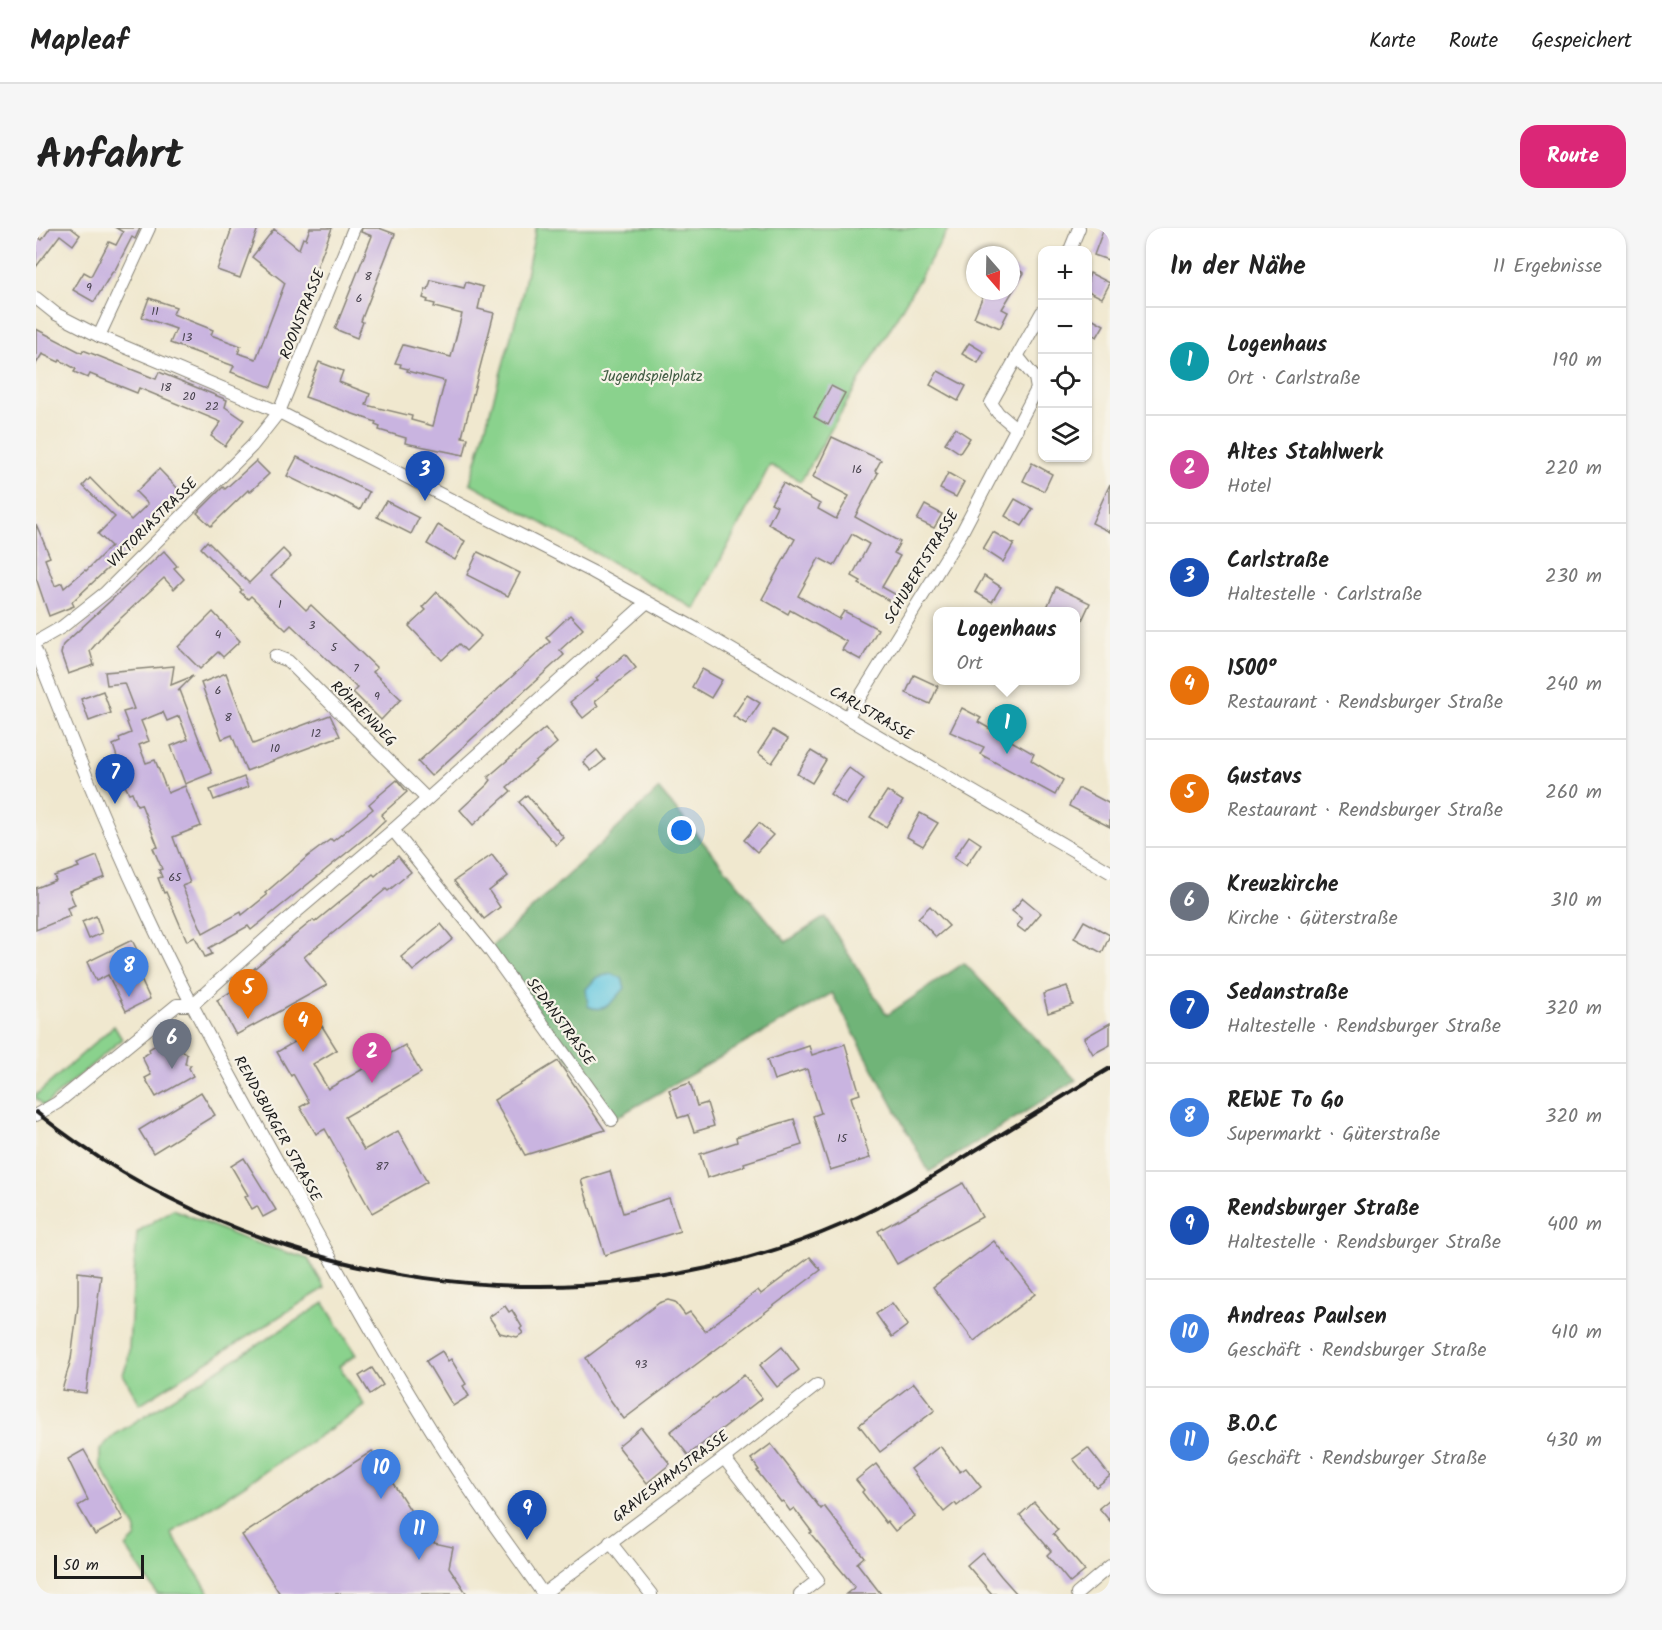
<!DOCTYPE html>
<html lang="de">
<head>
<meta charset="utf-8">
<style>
  body { margin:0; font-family:Kalam,sans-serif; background:#f6f6f6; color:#222 }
  .controls { position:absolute; right:18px; top:18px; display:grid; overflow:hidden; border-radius:12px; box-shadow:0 2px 4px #0004 }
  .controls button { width:54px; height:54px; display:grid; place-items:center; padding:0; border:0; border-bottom:2px solid #e0e0e0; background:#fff; color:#222; font:30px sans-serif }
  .compass { position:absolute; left:930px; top:18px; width:54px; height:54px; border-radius:50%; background:#fff; box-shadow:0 2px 4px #0004; rotate:160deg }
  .scale { position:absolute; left:18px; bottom:15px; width:90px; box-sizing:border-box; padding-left:6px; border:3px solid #1c1c1c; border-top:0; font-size:16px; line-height:21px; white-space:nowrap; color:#1c1c1c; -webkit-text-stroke:4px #f7f3e8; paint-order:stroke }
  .you { position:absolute; left:646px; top:603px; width:21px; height:21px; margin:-15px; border:4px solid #fff; border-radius:50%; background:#1a73e8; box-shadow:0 0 0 9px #1a73e833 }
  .badge { display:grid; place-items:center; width:39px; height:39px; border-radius:50%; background:#db2777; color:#fff; font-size:20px; font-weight:700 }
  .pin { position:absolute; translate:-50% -50px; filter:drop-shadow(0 2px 3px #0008) }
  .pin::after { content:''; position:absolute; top:32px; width:21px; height:18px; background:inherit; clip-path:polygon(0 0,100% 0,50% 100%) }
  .popup { position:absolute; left:897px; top:379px; width:147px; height:78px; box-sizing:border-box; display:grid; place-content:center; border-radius:12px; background:#fff; filter:drop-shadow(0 2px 4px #0005); font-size:20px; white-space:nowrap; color:#767676 }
  .popup b { font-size:22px; color:#222 }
  .popup::after { content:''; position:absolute; left:50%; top:100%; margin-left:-12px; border:12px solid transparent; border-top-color:#fff }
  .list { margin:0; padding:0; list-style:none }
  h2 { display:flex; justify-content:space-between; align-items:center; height:78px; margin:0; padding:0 24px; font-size:26px }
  h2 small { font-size:20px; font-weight:400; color:#767676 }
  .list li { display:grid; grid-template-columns:39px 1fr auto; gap:18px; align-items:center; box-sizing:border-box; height:108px; padding:0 24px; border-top:2px solid #e0e0e0 }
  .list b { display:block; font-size:22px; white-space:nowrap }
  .list p { margin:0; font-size:20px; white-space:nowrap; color:#767676 }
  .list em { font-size:20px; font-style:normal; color:#767676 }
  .icon { flex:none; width:33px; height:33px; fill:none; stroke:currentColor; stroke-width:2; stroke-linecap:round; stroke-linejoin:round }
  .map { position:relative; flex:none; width:1074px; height:1366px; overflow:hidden; border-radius:18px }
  header { display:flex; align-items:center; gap:36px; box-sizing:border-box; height:84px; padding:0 30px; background:#fff; border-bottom:2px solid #e0e0e0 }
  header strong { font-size:28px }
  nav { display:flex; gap:33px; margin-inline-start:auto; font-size:21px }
  .intro { display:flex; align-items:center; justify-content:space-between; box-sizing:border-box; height:144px; padding:0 36px }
  h1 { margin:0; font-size:42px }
  .button { padding:15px 27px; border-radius:18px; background:#db2777; color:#fff; font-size:21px; font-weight:700 }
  main { display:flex; gap:36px; padding:0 36px }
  aside { flex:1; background:#fff; border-radius:18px; box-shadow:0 2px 4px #0004 }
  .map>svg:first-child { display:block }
  .green { fill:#8ad28d; stroke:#537754; stroke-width:1.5 }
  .forest { fill:#6fb478; stroke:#46684a; stroke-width:1.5 }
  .water { fill:#62c7e0; stroke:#3f727e; stroke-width:1.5 }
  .building { fill:#c9b4e0 }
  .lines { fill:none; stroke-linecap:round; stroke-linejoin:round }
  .minor-casing { stroke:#868276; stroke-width:14 }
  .minor { stroke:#fff; stroke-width:12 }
  .rail { stroke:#1c1c1c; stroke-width:4 }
  .labels { text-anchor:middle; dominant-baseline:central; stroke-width:4.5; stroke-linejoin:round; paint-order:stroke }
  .number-label { font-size:12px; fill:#47424d }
  .street-label { font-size:15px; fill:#1c1c1c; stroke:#f7f3e8 }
  .park-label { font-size:15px; fill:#425c44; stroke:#f7f3e8 }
</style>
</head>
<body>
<header>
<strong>Mapleaf</strong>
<nav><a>Karte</a><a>Route</a><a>Gespeichert</a></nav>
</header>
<div class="intro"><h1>Anfahrt</h1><a class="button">Route</a></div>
<main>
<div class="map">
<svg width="1074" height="1366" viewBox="0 0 1074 1366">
  <rect width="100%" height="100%" fill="#f7f3e8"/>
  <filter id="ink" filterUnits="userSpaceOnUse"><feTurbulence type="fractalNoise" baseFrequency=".0167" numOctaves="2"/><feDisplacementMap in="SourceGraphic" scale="12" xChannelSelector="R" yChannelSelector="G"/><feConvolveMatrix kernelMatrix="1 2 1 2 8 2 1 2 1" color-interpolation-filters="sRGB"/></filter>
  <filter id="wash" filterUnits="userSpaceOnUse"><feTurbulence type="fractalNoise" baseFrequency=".008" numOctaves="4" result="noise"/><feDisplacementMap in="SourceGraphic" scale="24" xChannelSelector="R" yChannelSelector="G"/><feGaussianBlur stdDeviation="1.35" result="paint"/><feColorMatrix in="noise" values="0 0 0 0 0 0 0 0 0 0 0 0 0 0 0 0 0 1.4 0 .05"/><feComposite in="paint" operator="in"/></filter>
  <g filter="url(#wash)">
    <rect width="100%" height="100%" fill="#f0e8cf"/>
    <g class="green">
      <polygon points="500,0 913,0 765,253 734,237 659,381 434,255 484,76"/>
      <polygon points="78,798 86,811 8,878 0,870 0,867"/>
      <polygon points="137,981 208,1011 272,1031 289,1060 104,1176 87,1146 92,1133 101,1004"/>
      <polygon points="288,1075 320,1127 303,1138 329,1178 135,1305 174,1366 121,1366 90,1319 100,1309 100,1302 64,1236 64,1221 78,1207"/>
    </g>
    <polygon class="forest" points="623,561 750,714 789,689 851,787 928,735 1040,852 893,944 796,765 576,892 453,721"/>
    <path class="water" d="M 575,746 L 586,750 L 589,760 C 580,771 567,787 552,778 L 550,761 L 561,749 Z"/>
    <g id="blocks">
      <g class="building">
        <polygon points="14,0 35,0 44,7 37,17 24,7 0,39 0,8 6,12"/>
        <polygon points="80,0 104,0 99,11 96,9 78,44 77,43 58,74 37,62 48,44 55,48 73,14 80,17 87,4"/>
        <polygon points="196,0 222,0 204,50 181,42"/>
        <polygon points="274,0 296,0 235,159 195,144 198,138 134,115 140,101 106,89 113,70 140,79 137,86 177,102 175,107 205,118 202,125 220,131 249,55 216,29 238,1 263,21 267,10 270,11"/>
        <polygon points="326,0 343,0 359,6 325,93 327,94 321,110 299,101 336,8 325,4"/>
        <polygon points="1068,0 1074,0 1074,27 1072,32 1058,27"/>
        <polygon points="975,38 988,45 966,81 972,84 964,100 938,89 949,63 975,63"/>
        <polygon points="1054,45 1074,55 1066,70 1052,63 1052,51"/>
        <polygon points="395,52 428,60 430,54 447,59 442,81 458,85 426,209 432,210 428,227 369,215 370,210 343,202 344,199 339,197 340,194 269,169 283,134 307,143 303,154 334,166 330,177 376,188 375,192 397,198 409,153 371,143 372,141 364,139 365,136 359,135 367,117 415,129 426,86 398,79 399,76 391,74 392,72 387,70 390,61 392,62"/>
        <polygon points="1052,88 1068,97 1061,109 1052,104"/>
        <polygon points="0,101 46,125 47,122 120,151 123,144 191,172 189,179 208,192 189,218 175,208 185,194 103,160 101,165 54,146 52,150 38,144 40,141 24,132 23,134 6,126 0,136"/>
        <polygon points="933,115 948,124 942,135 926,126"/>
        <polygon points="902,143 930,158 922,173 894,157"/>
        <polygon points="795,158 809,165 792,197 778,189"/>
        <polygon points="919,200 934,210 924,225 909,215"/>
        <polygon points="796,209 845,232 839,243 842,245 819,289 864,314 858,325 864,328 846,359 864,369 859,376 823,356 825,353 816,348 833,316 816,306 798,338 783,330 762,368 803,391 808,383 842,401 825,432 806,422 811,414 754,382 752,386 726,371 759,311 732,296 741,278 735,275 747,255 784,276 782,281 800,291 813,268 777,249"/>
        <polygon points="261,229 333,264 324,282 299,269 298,271 251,248"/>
        <polygon points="220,233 233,246 214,264 212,262 175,298 161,285 187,259 189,261"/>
        <polygon points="996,235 1016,246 1008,263 987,253"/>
        <polygon points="123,241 147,266 97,313 99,315 36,374 38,378 13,388 0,350 0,296 14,329 9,331 19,358 26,355 28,360 49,342 50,343 75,318 62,306 79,289 47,258 54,250 95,292 112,276 100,264"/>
        <polygon points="912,245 928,254 920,269 904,261"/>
        <polygon points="1074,256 1074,304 1056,295"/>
        <polygon points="979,271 997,281 986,298 969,288"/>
        <polygon points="350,273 383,290 375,306 341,289"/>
        <polygon points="889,277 906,286 898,300 881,292"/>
        <polygon points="402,297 429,313 419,332 391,316"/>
        <polygon points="957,304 978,316 967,334 947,321"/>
        <polygon points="171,313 213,355 247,321 255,329 235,348 270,382 275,377 341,440 337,444 365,471 345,492 317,464 321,460 255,397 250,402 215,368 212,371 204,364 206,362 165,320"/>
        <polygon points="128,323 141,338 138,340 148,351 138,361 128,350 71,403 54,423 58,437 32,446 25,426 27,417"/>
        <polygon points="442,324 484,345 472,368 431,347"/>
        <polygon points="948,348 965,359 956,374 939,364"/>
        <polygon points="1020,359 1054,375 1040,405 1040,384 1009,384"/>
        <polygon points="401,364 445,408 430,423 423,416 406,432 373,398 390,382 387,379"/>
        <polygon points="177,384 204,413 187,429 182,424 164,441 142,419"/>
        <polygon points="534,387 547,401 524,422 528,427 395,548 382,534 514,414 510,410"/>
        <polygon points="589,426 600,440 559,473 562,478 547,490 534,474 562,452 560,450"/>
        <polygon points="138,438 135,457 157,448 142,463 144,462 176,545 149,556 135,518 152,511 143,488 131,493 127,484 105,493 113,513 103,517 110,535 119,532 132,565 149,558 165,598 137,609 154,655 146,658 167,705 205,684 206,687 231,667 229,665 271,629 295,611 297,613 337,581 333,576 361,552 371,564 345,587 349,592 334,606 215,702 212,698 173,720 176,726 169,729 159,709 151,713 130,664 128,665 122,650 126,649 123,642 126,641 117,620 122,619 105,576 101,577 96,564 93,565 88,556 87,531 82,532 77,517 84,514 83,510 95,505 87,484 98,481 88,455 71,457 69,444"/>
        <polygon points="666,441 686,452 675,470 656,459"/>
        <polygon points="190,445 217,516 294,487 304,508 210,543 196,507 186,511 165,455"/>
        <polygon points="878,447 902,458 894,476 870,465"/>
        <polygon points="67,463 75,485 53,493 45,471"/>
        <polygon points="711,467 724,475 710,496 697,488"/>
        <polygon points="926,480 945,490 942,494 998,526 995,532 999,535 1027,552 1019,567 944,526 948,519 914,504"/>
        <polygon points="509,500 521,515 471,559 475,563 437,597 424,582 452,556 455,552 452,549"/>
        <polygon points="737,502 752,511 736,535 722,525"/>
        <polygon points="561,522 569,532 555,543 547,534"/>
        <polygon points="775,523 790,532 776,555 761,546"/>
        <polygon points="813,540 828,551 810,577 794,566"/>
        <polygon points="208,549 212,559 178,572 174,562"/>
        <polygon points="1042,561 1046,561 1074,576 1074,599 1033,578"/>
        <polygon points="851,563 867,573 850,599 834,589"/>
        <polygon points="491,567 528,610 520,617 483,574"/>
        <polygon points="884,585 902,595 887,618 871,609"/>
        <polygon points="723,595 737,607 721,624 708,612"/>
        <polygon points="933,608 945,616 930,638 918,630"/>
        <polygon points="456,627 472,648 453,663 464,679 448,691 418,653"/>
        <polygon points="61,628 69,649 33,663 39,677 31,680 34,688 0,702 0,660 20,652 18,648 43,639 41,636"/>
        <polygon points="362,628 375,644 352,663 350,661 268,729 291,757 200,807 181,772 205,758 208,749 277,692 279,694 337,646 339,648"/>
        <polygon points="987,670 1005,685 989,704 981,698 986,691 976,683"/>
        <polygon points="894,678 913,698 900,709 882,690"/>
        <polygon points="60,688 66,705 53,711 46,694"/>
        <polygon points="1048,693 1074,707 1066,725 1038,710"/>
        <polygon points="405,696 417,711 377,743 365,729"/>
        <polygon points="96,712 103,726 95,730 114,771 90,783 72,747 60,753 51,734"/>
        <polygon points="1031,758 1037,777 1012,785 1007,766"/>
        <polygon points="1074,795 1074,817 1057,826 1048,810"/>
        <polygon points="286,798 301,822 277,836 292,861 369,817 385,845 309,889 328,922 362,903 391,954 336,985 289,901 280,906 264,879 273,874 257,846 255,848 241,824"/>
        <polygon points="123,815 126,820 133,817 138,824 143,821 151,826 149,836 155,837 153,840 157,848 120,869 109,850 115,847 106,829 114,824 113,821"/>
        <polygon points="809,816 824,866 815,869 834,930 794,942 777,888 785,885 771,841 738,852 731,832 773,818 776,827"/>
        <polygon points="522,833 569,902 489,927 458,872"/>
        <polygon points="654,855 661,878 671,875 678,898 658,904 652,887 642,890 633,862"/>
        <polygon points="165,864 179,887 117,925 103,902"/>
        <polygon points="758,891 766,917 708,935 709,938 671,950 664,926 701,914 700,909"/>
        <polygon points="208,930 240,982 227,989 221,978 216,981 209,969 212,967 195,938"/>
        <polygon points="574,943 587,985 633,970 644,1003 569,1027 545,952"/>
        <polygon points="927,955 946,989 861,1036 842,1003"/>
        <polygon points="958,1013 999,1066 938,1113 897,1059"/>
        <polygon points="774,1029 785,1042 588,1191 573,1170 550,1130 623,1075 632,1072 639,1074 649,1087 654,1084 669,1103 722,1062 725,1066"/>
        <polygon points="42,1044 65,1047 50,1165 26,1162 35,1131 42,1077"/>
        <polygon points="856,1075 872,1097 856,1109 840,1086"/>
        <polygon points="469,1078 473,1084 476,1082 486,1099 484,1101 487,1105 481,1109 464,1105 453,1089"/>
        <polygon points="746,1119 763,1142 741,1159 724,1137"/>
        <polygon points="406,1123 412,1133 415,1131 430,1156 427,1158 433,1168 417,1178 390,1133"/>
        <polygon points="336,1140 347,1157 334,1166 323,1148"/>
        <polygon points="708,1147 726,1170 652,1227 634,1204"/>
        <polygon points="878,1155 899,1182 844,1224 823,1197"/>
        <polygon points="605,1199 634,1236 611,1255 582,1218"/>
        <polygon points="735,1216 785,1281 788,1278 828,1329 821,1335 845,1366 810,1366 819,1359 774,1305 776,1304 758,1280 754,1283 747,1273 745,1274 721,1243 723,1242 715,1231"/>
        <polygon points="904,1218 924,1244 930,1240 945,1259 921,1278 919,1275 908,1284 875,1241"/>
        <polygon points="1052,1220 1074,1248 1060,1259 1037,1231"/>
        <polygon points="48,1222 87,1291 59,1307 42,1278 52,1272 32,1231"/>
        <polygon points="336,1223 389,1305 398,1308 398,1315 417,1319 413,1339 431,1366 244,1366 206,1307"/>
        <polygon points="840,1236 879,1288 859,1303 851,1293 850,1295 826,1264 828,1262 820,1252"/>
        <polygon points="1074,1271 1074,1293 1063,1280"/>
        <polygon points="998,1274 1022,1302 1017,1306 1049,1343 1034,1355 1011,1327 1015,1323 984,1287"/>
        <polygon points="946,1324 965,1348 981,1366 956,1366 931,1337"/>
      </g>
    </g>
  </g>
  <g filter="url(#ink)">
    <use href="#blocks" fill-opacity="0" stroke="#868276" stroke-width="1.5"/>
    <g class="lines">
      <defs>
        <g id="minor">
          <polyline points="1034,22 1043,0"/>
          <polyline points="0,70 20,86 63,108 243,184 557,344 662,402 1074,644"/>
          <polyline points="63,108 113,0"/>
          <polyline points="981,201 962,185 955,175 1006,84"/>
          <polyline points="0,414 26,399 69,365 216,218 243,184 318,0"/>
          <path d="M 0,423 C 34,509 68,594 107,677 C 151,773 204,865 255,958 C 310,1059 366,1159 430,1256 C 454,1293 482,1329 507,1366"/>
          <polyline points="239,428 252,433 391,571"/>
          <polyline points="811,490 926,304 1001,161 999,150 982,129"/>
          <polyline points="357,602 453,721 576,892"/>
          <polyline points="156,777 245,697 357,602 611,374"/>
          <polyline points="0,887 21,875 141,777 156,777"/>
          <polyline points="688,1230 782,1352 764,1366"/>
          <polyline points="574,1314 615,1366"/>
          <polyline points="507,1366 688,1230 781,1157"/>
          <polyline points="1041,1366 1074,1338"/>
        </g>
      </defs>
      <use href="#minor" class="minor-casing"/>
      <use href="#minor" class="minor"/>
      <path class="rail" d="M 0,884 C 221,1062 545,1111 807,996 C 852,976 893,951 935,925 C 981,897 1027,868 1074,840"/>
    </g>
  </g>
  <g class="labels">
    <g class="number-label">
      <text x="332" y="48">8</text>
      <text x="53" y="59">9</text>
      <text x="323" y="70">6</text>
      <text x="119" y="83">11</text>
      <text x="151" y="109">13</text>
      <text x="130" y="159">18</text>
      <text x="153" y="168">20</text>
      <text x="176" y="178">22</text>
      <text x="821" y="241">16</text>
      <text x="244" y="376">1</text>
      <text x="276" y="397">3</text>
      <text x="182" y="406">4</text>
      <text x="298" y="419">5</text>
      <text x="320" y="440">7</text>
      <text x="182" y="462">6</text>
      <text x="341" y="468">9</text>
      <text x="192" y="489">8</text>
      <text x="280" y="505">12</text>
      <text x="239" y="520">10</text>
      <text x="139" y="649">65</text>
      <text x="806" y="910">15</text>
      <text x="346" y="938">87</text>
      <text x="605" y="1136">93</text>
    </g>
    <g class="street-label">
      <text transform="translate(267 86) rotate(-68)">ROONSTRASSE</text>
      <text transform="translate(117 295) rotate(-45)">VIKTORIASTRASSE</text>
      <text transform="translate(886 339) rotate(-59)">SCHUBERTSTRASSE</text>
      <text transform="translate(327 486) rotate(45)">RÖHRENWEG</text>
      <text transform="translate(835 486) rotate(30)">CARLSTRASSE</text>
      <text transform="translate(524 794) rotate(54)">SEDANSTRASSE</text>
      <text transform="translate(241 901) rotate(61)">RENDSBURGER STRASSE</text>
      <text transform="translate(635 1249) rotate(-37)">GRAVESHAMSTRASSE</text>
    </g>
    <g class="park-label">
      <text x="616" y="149">Jugendspielplatz</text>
    </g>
  </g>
</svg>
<div class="controls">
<button>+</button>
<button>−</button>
<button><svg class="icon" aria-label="locate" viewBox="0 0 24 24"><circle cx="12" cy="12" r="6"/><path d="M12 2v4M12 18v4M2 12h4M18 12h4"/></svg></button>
<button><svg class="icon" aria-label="layers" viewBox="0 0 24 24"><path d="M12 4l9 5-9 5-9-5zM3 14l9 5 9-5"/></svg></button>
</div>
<svg class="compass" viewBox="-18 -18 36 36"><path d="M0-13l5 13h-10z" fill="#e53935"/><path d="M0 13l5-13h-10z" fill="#767676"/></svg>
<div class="scale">50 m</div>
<div class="you"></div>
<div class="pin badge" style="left:971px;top:526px;background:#0f9aa8">1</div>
<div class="popup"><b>Logenhaus</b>Ort</div>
<div class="pin badge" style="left:336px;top:855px;background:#d1479c">2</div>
<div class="pin badge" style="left:389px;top:273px;background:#1a4fb4">3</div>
<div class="pin badge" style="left:267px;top:824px;background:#e8710a">4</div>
<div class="pin badge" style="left:212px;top:791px;background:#e8710a">5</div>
<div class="pin badge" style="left:136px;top:841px;background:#6b7280">6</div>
<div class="pin badge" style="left:79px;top:576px;background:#1a4fb4">7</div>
<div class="pin badge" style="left:93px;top:769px;background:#3f7fe0">8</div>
<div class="pin badge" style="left:491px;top:1312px;background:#1a4fb4">9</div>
<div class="pin badge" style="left:345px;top:1271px;background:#3f7fe0">10</div>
<div class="pin badge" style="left:383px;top:1332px;background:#3f7fe0">11</div>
</div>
<aside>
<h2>In der Nähe<small>11 Ergebnisse</small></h2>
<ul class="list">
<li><span class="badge" style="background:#0f9aa8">1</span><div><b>Logenhaus</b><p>Ort · Carlstraße</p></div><em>190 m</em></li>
<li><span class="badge" style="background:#d1479c">2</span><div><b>Altes Stahlwerk</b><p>Hotel</p></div><em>220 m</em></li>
<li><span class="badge" style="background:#1a4fb4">3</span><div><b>Carlstraße</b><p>Haltestelle · Carlstraße</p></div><em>230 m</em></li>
<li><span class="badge" style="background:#e8710a">4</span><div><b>1500°</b><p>Restaurant · Rendsburger Straße</p></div><em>240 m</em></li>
<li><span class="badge" style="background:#e8710a">5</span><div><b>Gustavs</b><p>Restaurant · Rendsburger Straße</p></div><em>260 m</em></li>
<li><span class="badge" style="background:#6b7280">6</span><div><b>Kreuzkirche</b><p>Kirche · Güterstraße</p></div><em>310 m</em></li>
<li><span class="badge" style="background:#1a4fb4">7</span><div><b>Sedanstraße</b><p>Haltestelle · Rendsburger Straße</p></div><em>320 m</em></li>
<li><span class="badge" style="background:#3f7fe0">8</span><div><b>REWE To Go</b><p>Supermarkt · Güterstraße</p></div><em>320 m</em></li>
<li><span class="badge" style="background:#1a4fb4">9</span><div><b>Rendsburger Straße</b><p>Haltestelle · Rendsburger Straße</p></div><em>400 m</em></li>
<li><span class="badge" style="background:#3f7fe0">10</span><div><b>Andreas Paulsen</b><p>Geschäft · Rendsburger Straße</p></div><em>410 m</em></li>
<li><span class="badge" style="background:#3f7fe0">11</span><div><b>B.O.C</b><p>Geschäft · Rendsburger Straße</p></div><em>430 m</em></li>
</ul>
</aside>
</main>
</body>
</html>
